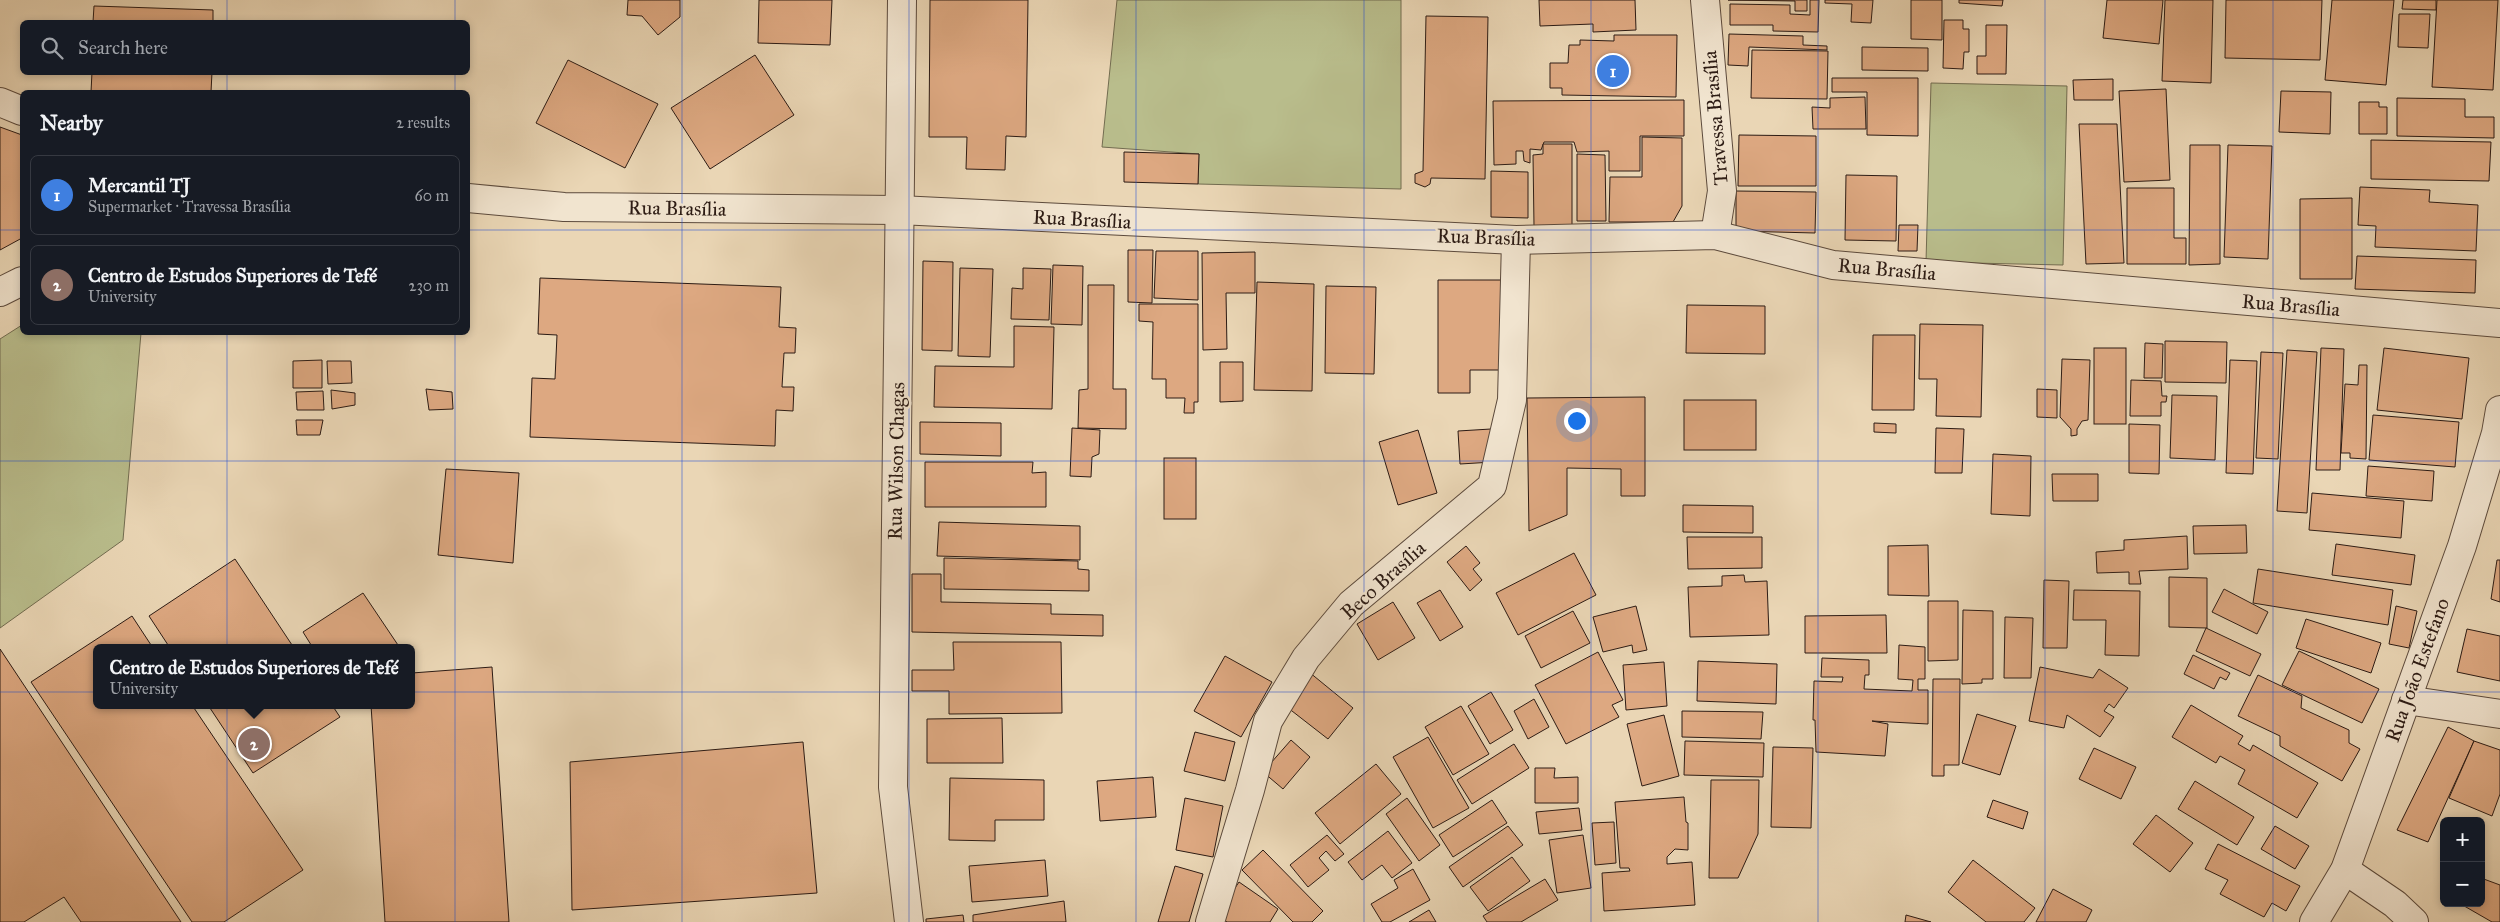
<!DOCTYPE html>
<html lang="en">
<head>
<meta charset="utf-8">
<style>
  body { margin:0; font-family:"IM FELL Great Primer",serif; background:#20242c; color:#f1f3f6 }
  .controls { position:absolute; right:15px; bottom:15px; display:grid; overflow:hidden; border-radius:8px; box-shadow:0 2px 8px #0003 }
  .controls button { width:45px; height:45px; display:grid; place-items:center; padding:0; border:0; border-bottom:1px solid #363941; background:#171b24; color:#f1f3f6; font:25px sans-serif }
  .you { position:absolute; left:1576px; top:420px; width:18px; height:18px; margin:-12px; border:4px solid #fff; border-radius:50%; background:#1a73e8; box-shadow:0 0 0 8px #1a73e833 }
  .badge { display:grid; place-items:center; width:32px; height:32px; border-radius:50%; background:#2563eb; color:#fff; font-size:16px; font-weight:700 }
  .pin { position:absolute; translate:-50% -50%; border:2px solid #fff; box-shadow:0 1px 5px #0006 }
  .popup { position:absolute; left:93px; top:644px; width:322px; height:65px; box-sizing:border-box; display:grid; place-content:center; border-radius:8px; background:#171b24; filter:drop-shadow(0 1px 4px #0005); font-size:16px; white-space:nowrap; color:#9ea1a6 }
  .popup b { font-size:19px; color:#f1f3f6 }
  .popup::after { content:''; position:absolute; left:50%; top:100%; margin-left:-10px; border:10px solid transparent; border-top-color:#171b24 }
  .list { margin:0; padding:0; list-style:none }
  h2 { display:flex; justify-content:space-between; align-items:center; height:65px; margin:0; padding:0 20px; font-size:21px }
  h2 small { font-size:16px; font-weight:400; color:#9ea1a6 }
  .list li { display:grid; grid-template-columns:32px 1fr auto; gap:15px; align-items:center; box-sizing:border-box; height:80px; margin:0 10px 10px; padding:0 10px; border:1px solid #363941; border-radius:8px }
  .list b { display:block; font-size:19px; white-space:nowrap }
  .list p { margin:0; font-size:16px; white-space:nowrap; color:#9ea1a6 }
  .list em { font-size:16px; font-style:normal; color:#9ea1a6 }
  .icon { flex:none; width:28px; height:28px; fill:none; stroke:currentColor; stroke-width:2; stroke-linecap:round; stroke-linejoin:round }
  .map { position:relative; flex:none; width:2500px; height:922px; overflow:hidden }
  .search { position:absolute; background:#171b24; box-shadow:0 2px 8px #0003; left:20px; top:20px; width:450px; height:55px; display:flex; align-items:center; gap:12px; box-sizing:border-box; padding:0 18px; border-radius:8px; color:#9ea1a6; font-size:19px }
  .panel { position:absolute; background:#171b24; box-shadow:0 2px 8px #0003; left:20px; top:90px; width:450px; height:245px; border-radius:8px }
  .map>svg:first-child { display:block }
  .green { fill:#b9bd8c; stroke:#726c50 }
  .building { fill:#dda881; stroke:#2c1b14 }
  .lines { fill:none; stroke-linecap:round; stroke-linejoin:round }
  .minor-casing { stroke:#5c4a3c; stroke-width:30 }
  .minor { stroke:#f1e4cf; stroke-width:28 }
  .grid { fill:none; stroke:#1d4ed8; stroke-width:1; stroke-opacity:0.55 }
  .labels { text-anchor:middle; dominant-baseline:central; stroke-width:5; stroke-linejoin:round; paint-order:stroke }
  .street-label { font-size:20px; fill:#2c1b14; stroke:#f1e4cf }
</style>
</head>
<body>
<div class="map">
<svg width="2500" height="922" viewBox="0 0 2500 922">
  <rect width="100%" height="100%" fill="#ead6b5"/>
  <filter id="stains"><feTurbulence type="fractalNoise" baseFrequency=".004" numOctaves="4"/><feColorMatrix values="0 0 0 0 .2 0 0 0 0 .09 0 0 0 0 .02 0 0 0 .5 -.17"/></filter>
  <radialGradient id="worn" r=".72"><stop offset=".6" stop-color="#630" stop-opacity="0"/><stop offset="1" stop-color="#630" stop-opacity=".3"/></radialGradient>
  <g class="green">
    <polygon points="1117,0 1401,0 1401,189 1198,184 1199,154 1102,147"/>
    <polygon points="1931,83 2067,86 2063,265 1926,262"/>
    <polygon points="22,325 22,332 141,333 123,540 0,628 0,339"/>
  </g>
  <g class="building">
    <polygon points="628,0 680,0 680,17 658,35 642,16 627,15"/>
    <polygon points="759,0 832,0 830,45 758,43"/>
    <polygon points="930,0 1028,0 1026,137 1006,136 1005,170 966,169 967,137 929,137"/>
    <polygon points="1539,0 1635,0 1636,30 1593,32 1593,24 1540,26"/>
    <polygon points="1728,0 1807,0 1807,11 1795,11 1795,1"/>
    <polygon points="1810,0 1819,0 1818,32 1773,31 1773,25 1730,25 1730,4 1790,5 1790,14 1810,15"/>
    <polygon points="1825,0 1873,0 1871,23 1851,22 1852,4 1825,3"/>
    <polygon points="1911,0 1942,0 1942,40 1911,39"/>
    <polygon points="1959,0 2003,0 2002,6 1959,3"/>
    <polygon points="2107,0 2163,0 2159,44 2103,38"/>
    <polygon points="2165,0 2213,0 2211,83 2162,81"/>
    <polygon points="2226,0 2322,0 2320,60 2225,58"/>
    <polygon points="2332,0 2394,0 2386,85 2325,80"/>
    <polygon points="2403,0 2436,0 2436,10 2402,9"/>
    <polygon points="2437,0 2498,0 2493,90 2432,87"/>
    <polygon points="94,6 213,10 213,22 93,22"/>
    <polygon points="2399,14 2430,14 2428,48 2398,47"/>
    <polygon points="1426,16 1488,17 1485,179 1431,178 1430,184 1425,187 1415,183 1415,174 1423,171"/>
    <polygon points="1944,20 1963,20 1963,29 1969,29 1969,52 1964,52 1963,69 1943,68"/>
    <polygon points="1986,25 2007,25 2006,74 1977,74 1977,56 1986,56"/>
    <polygon points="1729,34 1803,36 1803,45 1827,46 1827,50 1749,47 1748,66 1728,65"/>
    <polygon points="1614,35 1677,35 1676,97 1562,95 1562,88 1550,88 1550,63 1568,63 1569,45 1580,45 1580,40 1614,41"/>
    <polygon points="1862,47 1928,48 1928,71 1862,70"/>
    <polygon points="1752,50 1828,51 1827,99 1751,98"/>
    <polygon points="755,55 794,115 710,169 671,108"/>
    <polygon points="568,60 658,104 625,168 536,123"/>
    <polygon points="92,72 212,72 211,92 91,92"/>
    <polygon points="1832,78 1918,78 1918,136 1867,135 1867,92 1832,92"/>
    <polygon points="2113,79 2113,100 2074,100 2073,80"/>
    <polygon points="2166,89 2170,180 2124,182 2119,91"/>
    <polygon points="2281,91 2331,92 2330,134 2279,132"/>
    <polygon points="1865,97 1866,129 1813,129 1812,107 1830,108 1830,98"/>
    <polygon points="2397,98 2465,99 2465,117 2494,117 2494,138 2397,136"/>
    <polygon points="1684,100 1684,136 1640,136 1640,171 1609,171 1609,151 1577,152 1574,142 1544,142 1541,150 1530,149 1530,163 1524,161 1523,151 1516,151 1516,164 1494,165 1493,101"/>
    <polygon points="2359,102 2379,102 2379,107 2387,107 2387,134 2359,134"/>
    <polygon points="2079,124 2117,124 2124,263 2086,264"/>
    <polygon points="0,127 22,135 22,238 0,250"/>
    <polygon points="1739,135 1816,136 1816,186 1738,186"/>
    <polygon points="1642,137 1682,138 1682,206 1673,222 1609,222 1610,177 1642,177"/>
    <polygon points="2371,140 2491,142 2489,181 2371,179"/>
    <polygon points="1543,144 1572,144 1572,225 1534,226 1533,155 1543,154"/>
    <polygon points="2190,145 2220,145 2220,264 2189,265"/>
    <polygon points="2228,145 2272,146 2268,259 2224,257"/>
    <polygon points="1124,152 1199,154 1198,184 1124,182"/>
    <polygon points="1577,154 1605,155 1606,221 1577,221"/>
    <polygon points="1491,171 1528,172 1528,218 1491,217"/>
    <polygon points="1846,175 1897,176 1896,241 1845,240"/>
    <polygon points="2360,187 2430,190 2429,202 2478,205 2476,251 2375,247 2376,226 2358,225"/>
    <polygon points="2127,188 2174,188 2174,238 2186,238 2186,264 2127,264"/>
    <polygon points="1736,191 1816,192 1815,233 1736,231"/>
    <polygon points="2352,198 2352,279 2300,279 2300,199"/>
    <polygon points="1899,225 1918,225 1917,251 1898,251"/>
    <polygon points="1128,250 1153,250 1152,303 1128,302"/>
    <polygon points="1156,251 1198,251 1198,300 1154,298"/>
    <polygon points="1255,252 1255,293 1226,293 1227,349 1203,350 1202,253"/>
    <polygon points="2357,256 2476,260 2475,293 2355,289"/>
    <polygon points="923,261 953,262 952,351 922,350"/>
    <polygon points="1053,265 1083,266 1082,325 1051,324"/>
    <polygon points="960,268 993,269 990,357 958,356"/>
    <polygon points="1023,268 1051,269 1049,320 1011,319 1012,288 1023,289"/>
    <polygon points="540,278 781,287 779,327 796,328 795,353 784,353 782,387 794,387 793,411 776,410 775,446 530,437 532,378 555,379 557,335 538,334"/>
    <polygon points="1438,280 1506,280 1507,370 1470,370 1470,393 1438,393"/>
    <polygon points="1257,282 1314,284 1312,391 1254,390"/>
    <polygon points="1088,285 1114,285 1113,389 1126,389 1126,429 1078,428 1079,390 1088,389"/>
    <polygon points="1326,286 1376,287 1374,374 1325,373"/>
    <polygon points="1139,304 1198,304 1198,402 1194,402 1194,413 1184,413 1185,398 1166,398 1166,379 1152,379 1153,322 1139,321"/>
    <polygon points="1687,305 1765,306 1765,354 1686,353"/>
    <polygon points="1920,324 1983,325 1981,417 1936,416 1937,379 1919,379"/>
    <polygon points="1014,326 1054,327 1052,409 934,407 935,366 1014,367"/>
    <polygon points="1873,335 1915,335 1914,410 1872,410"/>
    <polygon points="2165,341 2227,342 2226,383 2165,382"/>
    <polygon points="2145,343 2163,344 2162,378 2144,378"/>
    <rect x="2094" y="348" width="32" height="76"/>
    <polygon points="2321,348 2344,349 2340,470 2316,470"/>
    <polygon points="2384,348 2469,358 2462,419 2377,410"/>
    <polygon points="2287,350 2317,352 2307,513 2277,511"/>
    <polygon points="2261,352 2283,353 2278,459 2256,458"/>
    <polygon points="2062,359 2090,360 2088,420 2082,421 2077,429 2077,435 2071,436 2071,429 2060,417"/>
    <polygon points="322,360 322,388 293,388 293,361"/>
    <polygon points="2230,360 2257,361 2253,474 2226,473"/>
    <polygon points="327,361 351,361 352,383 328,384"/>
    <polygon points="1220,362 1243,362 1243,401 1220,402"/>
    <polygon points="2359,365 2367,365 2366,459 2350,458 2350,453 2341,453 2345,384 2358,385"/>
    <polygon points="2131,380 2161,381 2162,396 2167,396 2166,402 2161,402 2161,416 2130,416"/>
    <polygon points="426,389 452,392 453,409 429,410"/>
    <polygon points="2037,389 2057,390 2057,418 2037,417"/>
    <polygon points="331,390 355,393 355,405 332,409"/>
    <polygon points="323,391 324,410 297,410 296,392"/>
    <polygon points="2172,395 2217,396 2215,460 2170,458"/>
    <polygon points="1645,397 1645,496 1621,496 1621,469 1567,468 1567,515 1529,531 1527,398"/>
    <rect x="1684" y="400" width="72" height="50"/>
    <polygon points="2373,415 2459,422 2455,467 2369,460"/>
    <polygon points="296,420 323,420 320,435 297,435"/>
    <polygon points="920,422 1001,423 1001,456 920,454"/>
    <polygon points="1874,423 1896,424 1896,433 1874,432"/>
    <polygon points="2129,424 2160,425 2159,474 2129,473"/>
    <polygon points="1072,428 1100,430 1099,454 1092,457 1091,477 1070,476"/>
    <polygon points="1936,428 1964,429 1962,473 1935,473"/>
    <polygon points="1491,429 1493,462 1460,464 1458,431"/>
    <polygon points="1418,430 1437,493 1398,505 1379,442"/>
    <polygon points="1993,454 2031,456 2030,516 1991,514"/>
    <rect x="1164" y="458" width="32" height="61"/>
    <polygon points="925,462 1033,462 1032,473 1046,472 1046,507 925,507"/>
    <polygon points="2368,466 2434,471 2432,501 2366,496"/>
    <polygon points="446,469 519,473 513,563 438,555"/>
    <polygon points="2052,474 2098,474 2098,501 2053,501"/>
    <polygon points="2312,493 2404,501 2401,538 2309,530"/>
    <polygon points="1683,505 1753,506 1753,533 1683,532"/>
    <polygon points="939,522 1080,526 1080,560 937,556"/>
    <polygon points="2246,525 2247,553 2194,554 2193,526"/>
    <polygon points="2187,536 2188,569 2139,571 2141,584 2129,584 2129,572 2097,573 2096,552 2124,550 2124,540"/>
    <polygon points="1687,537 1762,537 1762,568 1688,569"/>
    <polygon points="2336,544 2415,555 2411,585 2332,575"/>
    <polygon points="1928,545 1929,596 1888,595 1888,546"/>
    <polygon points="1466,546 1480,563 1473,569 1482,580 1470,591 1447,562"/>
    <polygon points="1574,553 1596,595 1518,635 1496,593"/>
    <polygon points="944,558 1078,561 1078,569 1089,570 1089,591 944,589"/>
    <polygon points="235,559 294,648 170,648 149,616"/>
    <polygon points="2497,560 2500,560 2500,602 2491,599"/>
    <polygon points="2258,569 2393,590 2388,625 2253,603"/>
    <polygon points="912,574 941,574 941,602 1051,604 1051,614 1103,615 1103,636 912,632"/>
    <polygon points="1744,575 1745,582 1767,581 1769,635 1690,637 1688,587 1722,586 1722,576"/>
    <polygon points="2169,577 2207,578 2207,628 2169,627"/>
    <polygon points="2044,580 2069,581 2067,648 2043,648"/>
    <polygon points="2224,589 2268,612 2257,634 2212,612"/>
    <polygon points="1440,590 1463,627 1440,641 1417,603"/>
    <polygon points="2074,590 2140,591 2139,656 2105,655 2106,620 2073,620"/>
    <polygon points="363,593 400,648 313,648 303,632"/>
    <polygon points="1928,601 1958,601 1958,660 1928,661"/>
    <polygon points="1393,602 1415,638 1378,660 1357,624"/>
    <polygon points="1636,606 1647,650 1633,653 1632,645 1603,652 1593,617"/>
    <polygon points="2396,606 2417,611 2409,648 2389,644"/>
    <polygon points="1963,610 1993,611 1993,679 1982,679 1982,683 1962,684"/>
    <polygon points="1573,611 1590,643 1541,668 1525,636"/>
    <polygon points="1886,615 1887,653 1805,653 1805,616"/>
    <polygon points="132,616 153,648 96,648 96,705 192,705 303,870 224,922 192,922 31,682"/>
    <polygon points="2005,617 2033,618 2031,678 2004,678"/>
    <polygon points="2306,619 2381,643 2371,673 2296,648"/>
    <polygon points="2206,628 2261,654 2250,676 2196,651"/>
    <polygon points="2467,629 2500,636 2500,681 2457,672"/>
    <polygon points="953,642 1061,642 1062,713 949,714 949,691 912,691 912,670 954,670"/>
    <polygon points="1899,645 1925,647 1925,679 1918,679 1918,690 1928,690 1928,724 1872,721 1888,724 1885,756 1816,752 1815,720 1813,720 1814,681 1842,682 1843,677 1821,677 1822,658 1869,660 1869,675 1865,675 1864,689 1912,691 1913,680 1898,679"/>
    <polygon points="0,649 181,922 81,922 64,897 24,922 0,922"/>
    <polygon points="2299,651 2379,689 2362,723 2282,685"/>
    <polygon points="1598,652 1623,700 1612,705 1619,717 1566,744 1535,685"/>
    <polygon points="2193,655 2230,673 2226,680 2220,677 2214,689 2184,674"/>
    <polygon points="1225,656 1272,682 1241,737 1194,711"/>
    <polygon points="1698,661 1777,664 1776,704 1697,701"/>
    <polygon points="1664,662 1667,706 1626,710 1623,665"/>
    <polygon points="492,667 509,922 385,922 371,705 412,705 412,673"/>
    <polygon points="2040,667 2093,678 2099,669 2128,688 2114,708 2109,704 2104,711 2114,717 2100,737 2067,715 2064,728 2029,721"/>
    <polygon points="1309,672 1353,708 1328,739 1283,704"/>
    <polygon points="2258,675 2302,696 2301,708 2349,730 2349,743 2360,749 2342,781 2280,746 2280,736 2238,716"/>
    <polygon points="1933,679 1960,679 1959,765 1944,765 1944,776 1932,776"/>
    <polygon points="1491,692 1513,730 1490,744 1468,706"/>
    <polygon points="1534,699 1549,727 1528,739 1514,711"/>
    <polygon points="208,705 332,705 340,717 253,773"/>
    <polygon points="2191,705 2243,736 2238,744 2250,751 2253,745 2318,783 2297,818 2238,784 2245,770 2220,756 2216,763 2172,737"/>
    <polygon points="1461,706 1489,754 1453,775 1425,727"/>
    <polygon points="1682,711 1763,712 1761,739 1682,737"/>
    <polygon points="1977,714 2016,726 2000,775 1962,763"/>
    <polygon points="1664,715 1679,776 1642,786 1627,724"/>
    <polygon points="1002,718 1003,763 927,763 927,719"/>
    <polygon points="2448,727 2474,741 2428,842 2397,830"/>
    <polygon points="1195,732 1235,742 1225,781 1184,771"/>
    <polygon points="1428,737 1469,808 1433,828 1393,757"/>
    <polygon points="1291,740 1310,757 1283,789 1263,772"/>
    <polygon points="1685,741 1764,743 1763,777 1684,775"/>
    <polygon points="2474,741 2500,750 2500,794 2492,816 2449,798"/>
    <polygon points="803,742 817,893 572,910 570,762"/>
    <polygon points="1514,744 1529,768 1472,804 1457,780"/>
    <polygon points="1773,747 1813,748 1811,828 1771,827"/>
    <polygon points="2094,748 2136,767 2121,799 2079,779"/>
    <polygon points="1376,764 1401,794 1340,844 1315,813"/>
    <polygon points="1535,768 1555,768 1554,778 1578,777 1578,803 1535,803"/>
    <polygon points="1153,777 1156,817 1100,821 1097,781"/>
    <polygon points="950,778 1044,780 1044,820 995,820 995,841 949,840"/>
    <polygon points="1711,780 1759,780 1758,834 1738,878 1709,878"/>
    <polygon points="2195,781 2254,817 2237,845 2178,809"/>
    <polygon points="1684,797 1686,822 1688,823 1688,850 1675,849 1667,857 1667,864 1692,862 1695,905 1604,911 1602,873 1630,871 1629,868 1620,868 1615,802"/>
    <polygon points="1185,798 1223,806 1213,857 1176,850"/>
    <polygon points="1407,798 1440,845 1419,861 1386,814"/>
    <polygon points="1492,800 1507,823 1453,857 1439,835"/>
    <polygon points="1993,800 2028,812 2023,829 1987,817"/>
    <polygon points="1579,808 1582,830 1539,834 1536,812"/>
    <polygon points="2156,815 2193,843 2170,872 2133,844"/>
    <polygon points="1614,822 1616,863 1595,865 1592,823"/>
    <polygon points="1508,826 1523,845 1463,887 1449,867"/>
    <polygon points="2275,826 2309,846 2295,869 2261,849"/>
    <polygon points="1388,831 1412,863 1392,878 1382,865 1362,880 1348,862"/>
    <polygon points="1327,835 1344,854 1335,861 1326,851 1319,858 1329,870 1308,887 1290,865"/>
    <polygon points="1583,835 1591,888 1557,893 1549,840"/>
    <polygon points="2218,844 2300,886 2286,911 2272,903 2264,917 2220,894 2228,880 2205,869"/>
    <polygon points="1263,850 1323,911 1312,922 1293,922 1242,870"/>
    <polygon points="1512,857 1530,881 1488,911 1470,887"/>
    <polygon points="1045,860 1048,896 972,902 969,866"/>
    <polygon points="1973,860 2035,908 2024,922 1986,922 1948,892"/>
    <polygon points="1175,866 1203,874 1189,922 1158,922"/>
    <polygon points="1413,869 1430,900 1390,922 1382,922 1371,904 1398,888 1394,880"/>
    <polygon points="2481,878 2500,885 2500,922 2492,922 2459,903 2481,903"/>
    <polygon points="1545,879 1558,900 1521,922 1487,922 1483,916"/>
    <polygon points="1239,882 1278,909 1270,922 1227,922 1217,915"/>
    <polygon points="2053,889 2092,910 2086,922 2036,922"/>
    <polygon points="1064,901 1066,922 973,922 973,915"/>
    <polygon points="1429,910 1436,922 1409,922"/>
    <polygon points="963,915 964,922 926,922 926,919"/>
    <polygon points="1906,915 1931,922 1905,922"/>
  </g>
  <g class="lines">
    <defs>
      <g id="minor">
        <polyline points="902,0 893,787 909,922"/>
        <polyline points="1705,0 1722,191 1715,235"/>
        <polyline points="0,102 22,111"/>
        <polyline points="468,198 564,207 899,210 1516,240 1715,235 1833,265 2500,323"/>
        <polyline points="0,292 22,281"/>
        <polyline points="2406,700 2500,714"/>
        <polyline points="2345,870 2395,904 2414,922"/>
        <polyline points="1210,922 1250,790 1268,721 1306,658 1351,604 1492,486 1512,400 1516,240"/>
        <polyline points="2314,922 2345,870 2462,546 2496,433 2500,410"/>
      </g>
    </defs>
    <use href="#minor" class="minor-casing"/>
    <use href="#minor" class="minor"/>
  </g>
  <path class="grid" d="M 227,0 L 227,22M 455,0 L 455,22M 682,0 L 682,922M 909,0 L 909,922M 1136,0 L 1136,922M 1364,0 L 1364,922M 1591,0 L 1591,922M 1818,0 L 1818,922M 2045,0 L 2045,922M 2273,0 L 2273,922M 227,72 L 227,92M 455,72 L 455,92M 0,230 L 22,230M 468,230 L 2500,230M 227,332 L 227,922M 455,332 L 455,922M 0,461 L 2500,461M 0,692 L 2500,692"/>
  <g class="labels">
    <g class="street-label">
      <text transform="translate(1715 118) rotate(-95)">Travessa Brasília</text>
      <text transform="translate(677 208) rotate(1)">Rua Brasília</text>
      <text transform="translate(1082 219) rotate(3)">Rua Brasília</text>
      <text transform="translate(1486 237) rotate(2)">Rua Brasília</text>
      <text transform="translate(1887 269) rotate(5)">Rua Brasília</text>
      <text transform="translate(2291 305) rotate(5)">Rua Brasília</text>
      <text transform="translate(896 461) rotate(-89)">Rua Wilson Chagas</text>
      <text transform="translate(1383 580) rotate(-42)">Beco Brasília</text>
      <text transform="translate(2417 670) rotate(-70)">Rua João Estefano</text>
    </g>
  </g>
  <rect width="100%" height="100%" filter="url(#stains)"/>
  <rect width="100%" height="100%" fill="url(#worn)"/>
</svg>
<div class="controls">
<button>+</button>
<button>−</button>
</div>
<div class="you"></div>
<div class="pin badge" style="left:1613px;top:71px;background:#3f7fe0">1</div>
<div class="pin badge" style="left:254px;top:744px;background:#8d6e63">2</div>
<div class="popup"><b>Centro de Estudos Superiores de Tefé</b>University</div>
<div class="search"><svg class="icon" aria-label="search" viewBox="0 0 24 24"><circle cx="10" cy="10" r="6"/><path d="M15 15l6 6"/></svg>Search here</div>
<section class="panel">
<h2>Nearby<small>2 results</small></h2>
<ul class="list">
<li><span class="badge" style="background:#3f7fe0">1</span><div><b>Mercantil TJ</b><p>Supermarket · Travessa Brasília</p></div><em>60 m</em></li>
<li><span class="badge" style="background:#8d6e63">2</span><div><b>Centro de Estudos Superiores de Tefé</b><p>University</p></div><em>230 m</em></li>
</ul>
</section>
</div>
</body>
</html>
